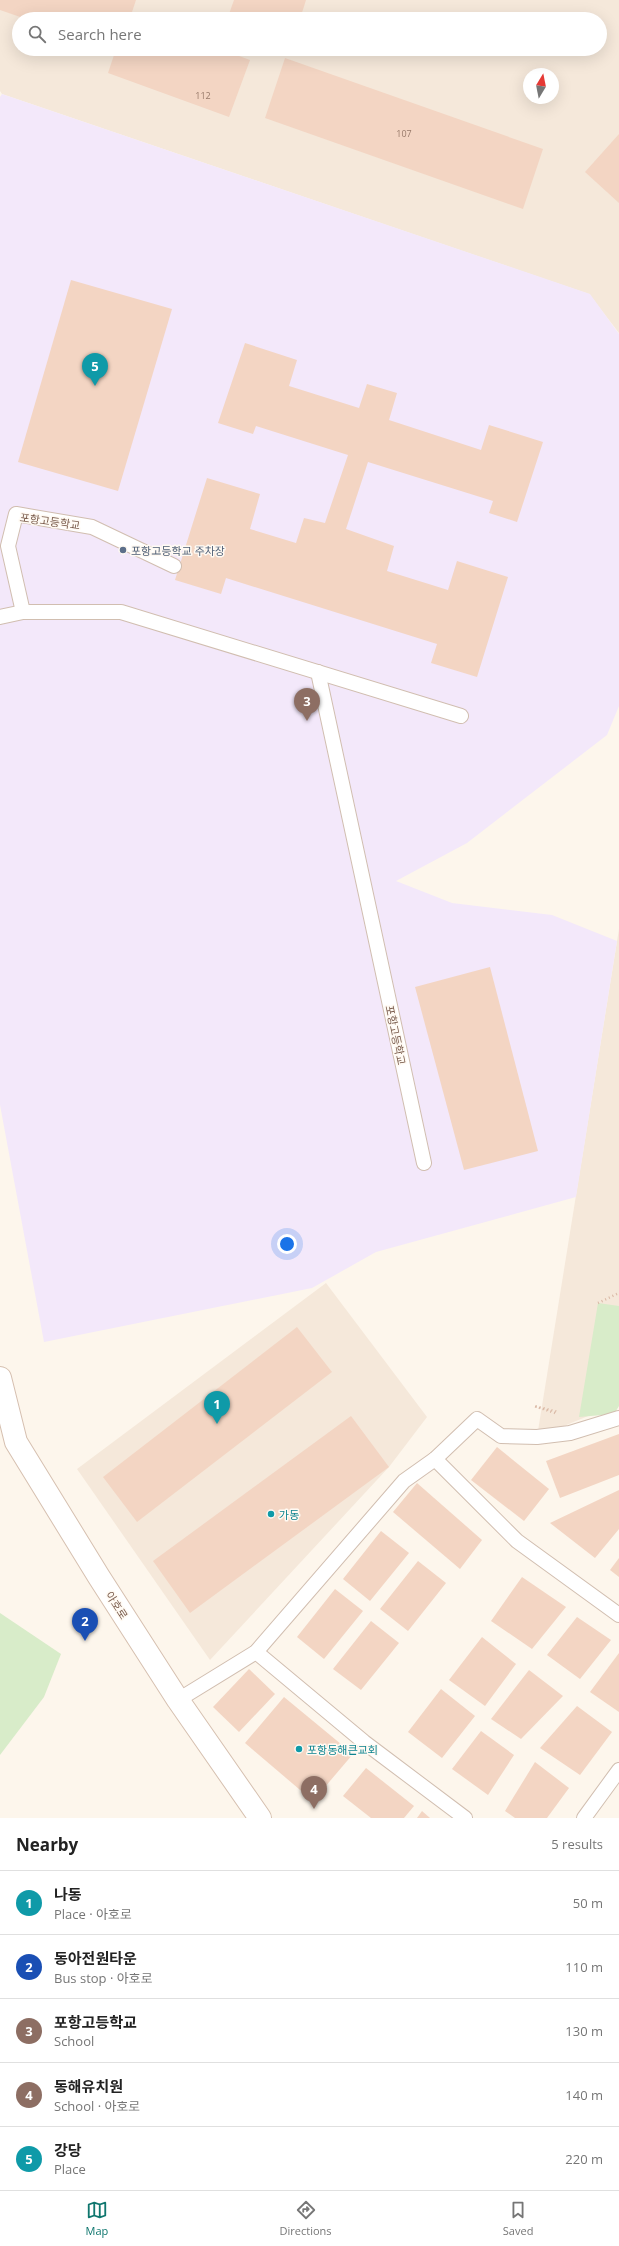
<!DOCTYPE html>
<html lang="en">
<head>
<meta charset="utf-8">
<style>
  body { margin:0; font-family:"Open Sans","Noto Sans KR",sans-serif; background:#f6f6f6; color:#222 }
  .compass { position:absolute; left:523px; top:68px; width:36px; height:36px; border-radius:50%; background:#fff; box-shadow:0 4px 16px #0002; rotate:10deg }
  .you { position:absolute; left:287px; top:1244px; width:14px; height:14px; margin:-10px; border:3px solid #fff; border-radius:50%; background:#1a73e8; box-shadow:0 0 0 6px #1a73e833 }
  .badge { display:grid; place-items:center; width:26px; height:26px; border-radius:50%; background:#0f766e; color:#fff; font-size:13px; font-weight:700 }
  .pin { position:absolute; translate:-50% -33px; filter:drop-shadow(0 1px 2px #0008) }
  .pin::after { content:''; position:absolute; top:21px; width:14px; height:12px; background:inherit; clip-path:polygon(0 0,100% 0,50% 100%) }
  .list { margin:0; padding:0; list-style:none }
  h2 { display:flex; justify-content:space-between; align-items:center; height:52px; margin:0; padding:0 16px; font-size:17px }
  h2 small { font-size:13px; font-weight:400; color:#767676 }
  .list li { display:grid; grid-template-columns:26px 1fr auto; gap:12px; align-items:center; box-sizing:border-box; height:64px; padding:0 16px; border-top:1px solid #e0e0e0 }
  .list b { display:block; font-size:15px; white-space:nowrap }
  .list p { margin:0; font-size:13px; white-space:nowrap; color:#767676 }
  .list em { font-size:13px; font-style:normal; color:#767676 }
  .icon { flex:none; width:22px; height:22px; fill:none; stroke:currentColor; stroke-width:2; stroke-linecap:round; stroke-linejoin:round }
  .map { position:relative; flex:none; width:619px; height:1818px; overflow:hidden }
  .search { position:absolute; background:#fff; box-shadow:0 4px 16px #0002; left:12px; right:12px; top:12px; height:44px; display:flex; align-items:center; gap:10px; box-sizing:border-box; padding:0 14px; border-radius:22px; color:#767676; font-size:15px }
  .sheet { height:372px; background:#fff }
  nav { display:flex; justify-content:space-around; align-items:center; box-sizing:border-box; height:56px; border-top:1px solid #e0e0e0; background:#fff; font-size:11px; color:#767676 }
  nav a { display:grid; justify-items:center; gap:2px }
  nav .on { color:#0f766e }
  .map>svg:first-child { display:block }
  .residential { fill:#f5e8da; fill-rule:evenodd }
  .education { fill:#f3e8fa }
  .green { fill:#d8ecc9 }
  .building { fill:#f3d5c3 }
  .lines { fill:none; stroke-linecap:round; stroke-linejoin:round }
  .service-casing { stroke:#d1beb0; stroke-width:16 }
  .secondary-casing { stroke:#d6c0b0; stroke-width:24 }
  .path { stroke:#d9b8a5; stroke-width:2.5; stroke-dasharray:1 3; stroke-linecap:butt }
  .service { stroke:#fff; stroke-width:14 }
  .secondary { stroke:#fff; stroke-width:22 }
  .service-dot { fill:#5c6f8a; stroke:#fffaf3; stroke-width:1.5 }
  .culture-dot { fill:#0f9aa8; stroke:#fffaf3; stroke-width:1.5 }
  .labels { text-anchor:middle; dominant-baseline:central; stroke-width:3; stroke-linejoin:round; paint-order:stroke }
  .number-label { font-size:9px; fill:#987a6a }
  .street-label { font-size:11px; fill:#7a5c4d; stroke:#fffaf3 }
  .service-label { font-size:11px; fill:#4e5e75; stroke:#fffaf3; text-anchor:start }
  .culture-label { font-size:11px; fill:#0d838f; stroke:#fffaf3; text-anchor:start }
</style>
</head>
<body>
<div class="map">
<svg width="619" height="1818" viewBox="0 0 619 1818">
  <rect width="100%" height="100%" fill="#fdf6ec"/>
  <g class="residential">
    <path d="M 0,0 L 619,0 L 619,333 L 589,294 L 2,94 L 0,91 ZM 19,19 L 600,19 L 600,49 L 19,49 ZM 529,74 L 553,74 L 553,98 L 529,98 Z"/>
    <polygon points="619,929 619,1402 615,1405 537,1437"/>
    <polygon points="326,1283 427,1417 389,1467 210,1660 77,1469"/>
  </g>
  <polygon class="education" points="2,94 590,294 619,334 619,706 607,735 467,843 396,881 452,903 552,915 617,941 576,1197 376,1252 312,1288 44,1342 0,1105 0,97"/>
  <g class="green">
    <polygon points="598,1303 619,1306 619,1406 614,1414 579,1417"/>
    <polygon points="0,1613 61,1654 44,1697 0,1755"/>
  </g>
  <g class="building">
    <polygon points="0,0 136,0 131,15 140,19 26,19 0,10"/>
    <polygon points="234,0 306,0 300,19 244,19 229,14"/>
    <polygon points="109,49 220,49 250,60 229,117 108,73 115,52"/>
    <polygon points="285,58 543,149 523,209 265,118"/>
    <polygon points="619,134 619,203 585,172"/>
    <polygon points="71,280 172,309 118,491 18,462"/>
    <polygon points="245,343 297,360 289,386 359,408 367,384 397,393 389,420 481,450 489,425 543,442 517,522 489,513 493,501 368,462 346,529 394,546 387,571 448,590 457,561 508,577 477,677 431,663 437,644 226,578 221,594 175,580 207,478 260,494 250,529 296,543 304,518 325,523 348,455 256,426 253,434 218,423"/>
    <polygon points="490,967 538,1151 464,1170 415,987"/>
    <polygon points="297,1327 332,1372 137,1522 103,1477"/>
    <polygon points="351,1416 389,1467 190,1613 153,1561"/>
    <polygon points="619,1434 619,1475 560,1498 546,1461"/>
    <polygon points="497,1447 549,1489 524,1521 471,1480"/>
    <polygon points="417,1483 482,1540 460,1569 393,1512"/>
    <polygon points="619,1490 619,1529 595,1558 550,1523"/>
    <polygon points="381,1531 409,1553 370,1601 343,1579"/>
    <polygon points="619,1558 619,1577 610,1570"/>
    <polygon points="418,1561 446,1583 408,1631 380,1609"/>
    <polygon points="522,1577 566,1607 532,1649 491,1621"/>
    <polygon points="335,1589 363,1611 324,1659 297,1637"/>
    <polygon points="577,1617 611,1640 580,1679 547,1655"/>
    <polygon points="371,1621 399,1643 361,1690 333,1669"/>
    <polygon points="482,1637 516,1664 485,1706 449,1680"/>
    <polygon points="619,1653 619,1712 590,1692"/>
    <polygon points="249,1669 275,1694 239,1732 213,1707"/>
    <polygon points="529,1670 563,1696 521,1739 491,1719"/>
    <polygon points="441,1689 475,1716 442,1758 408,1732"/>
    <polygon points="284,1697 353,1754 313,1801 245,1743"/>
    <polygon points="577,1706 612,1732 580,1775 540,1748"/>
    <polygon points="481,1731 514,1755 488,1795 452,1769"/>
    <polygon points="535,1762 569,1788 547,1818 515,1818 505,1811"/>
    <polygon points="366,1768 414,1806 404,1818 371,1818 343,1796"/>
    <polygon points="422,1811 430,1818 417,1818"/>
  </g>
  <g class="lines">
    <defs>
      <g id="service">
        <polyline points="23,612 8,546 16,514 92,527 174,566"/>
        <polyline points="0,617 23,612 121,612 461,716"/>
        <polyline points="318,672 424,1163"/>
        <polyline points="435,1459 517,1541 619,1615"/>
        <polyline points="256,1652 364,1742 465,1818"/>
        <polyline points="178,1700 256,1652 404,1481 435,1459 477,1419 501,1436 537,1437 570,1433 619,1418"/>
        <polyline points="584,1818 619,1770"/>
      </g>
      <polyline id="secondary" points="0,1378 16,1442 99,1577 178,1700 260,1818"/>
    </defs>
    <use href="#service" class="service-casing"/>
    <use href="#secondary" class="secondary-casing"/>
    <g class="path">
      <polyline points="598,1303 619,1293"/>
      <polyline points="555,1413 534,1406 559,1412"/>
    </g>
    <use href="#service" class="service"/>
    <use href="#secondary" class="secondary"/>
  </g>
  <circle class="service-dot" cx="123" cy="550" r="4"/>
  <g class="culture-dot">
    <circle cx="271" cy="1514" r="4"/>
    <circle cx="299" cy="1749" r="4"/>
  </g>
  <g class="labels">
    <g class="number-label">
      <text x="203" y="95">112</text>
      <text x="404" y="133">107</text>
    </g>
    <g class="street-label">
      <text transform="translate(50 521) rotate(8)">포항고등학교</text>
      <text transform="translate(396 1035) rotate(78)">포항고등학교</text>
      <text transform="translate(117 1605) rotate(57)">아호로</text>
    </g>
    <g class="service-label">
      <text x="131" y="550">포항고등학교 주차장</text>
    </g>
    <g class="culture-label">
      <text x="279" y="1514">가동</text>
      <text x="307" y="1749">포항동해큰교회</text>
    </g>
  </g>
</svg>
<svg class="compass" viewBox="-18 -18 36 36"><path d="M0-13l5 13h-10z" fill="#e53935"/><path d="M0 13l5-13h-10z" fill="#767676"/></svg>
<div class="you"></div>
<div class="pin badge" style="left:217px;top:1424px;background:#0f9aa8">1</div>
<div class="pin badge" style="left:85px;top:1641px;background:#1a4fb4">2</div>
<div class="pin badge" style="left:307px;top:721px;background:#8d6e63">3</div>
<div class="pin badge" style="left:314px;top:1809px;background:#8d6e63">4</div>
<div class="pin badge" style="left:95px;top:386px;background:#0f9aa8">5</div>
<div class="search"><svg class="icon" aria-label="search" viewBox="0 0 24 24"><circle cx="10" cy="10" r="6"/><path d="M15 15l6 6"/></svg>Search here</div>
</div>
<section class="sheet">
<h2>Nearby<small>5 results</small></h2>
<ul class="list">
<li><span class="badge" style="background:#0f9aa8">1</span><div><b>나동</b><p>Place · 아호로</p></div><em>50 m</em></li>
<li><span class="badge" style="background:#1a4fb4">2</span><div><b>동아전원타운</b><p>Bus stop · 아호로</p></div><em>110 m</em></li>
<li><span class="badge" style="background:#8d6e63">3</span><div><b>포항고등학교</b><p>School</p></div><em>130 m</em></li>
<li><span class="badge" style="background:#8d6e63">4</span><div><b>동해유치원</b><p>School · 아호로</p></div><em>140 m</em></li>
<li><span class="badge" style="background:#0f9aa8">5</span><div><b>강당</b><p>Place</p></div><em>220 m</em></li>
</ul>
</section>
<nav>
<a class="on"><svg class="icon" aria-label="map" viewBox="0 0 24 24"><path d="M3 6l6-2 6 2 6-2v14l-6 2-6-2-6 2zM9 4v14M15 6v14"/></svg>Map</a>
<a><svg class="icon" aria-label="directions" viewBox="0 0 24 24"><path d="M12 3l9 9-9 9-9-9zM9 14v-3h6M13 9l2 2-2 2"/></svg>Directions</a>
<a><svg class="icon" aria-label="saved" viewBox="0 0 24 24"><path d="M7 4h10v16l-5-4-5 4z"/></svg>Saved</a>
</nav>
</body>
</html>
